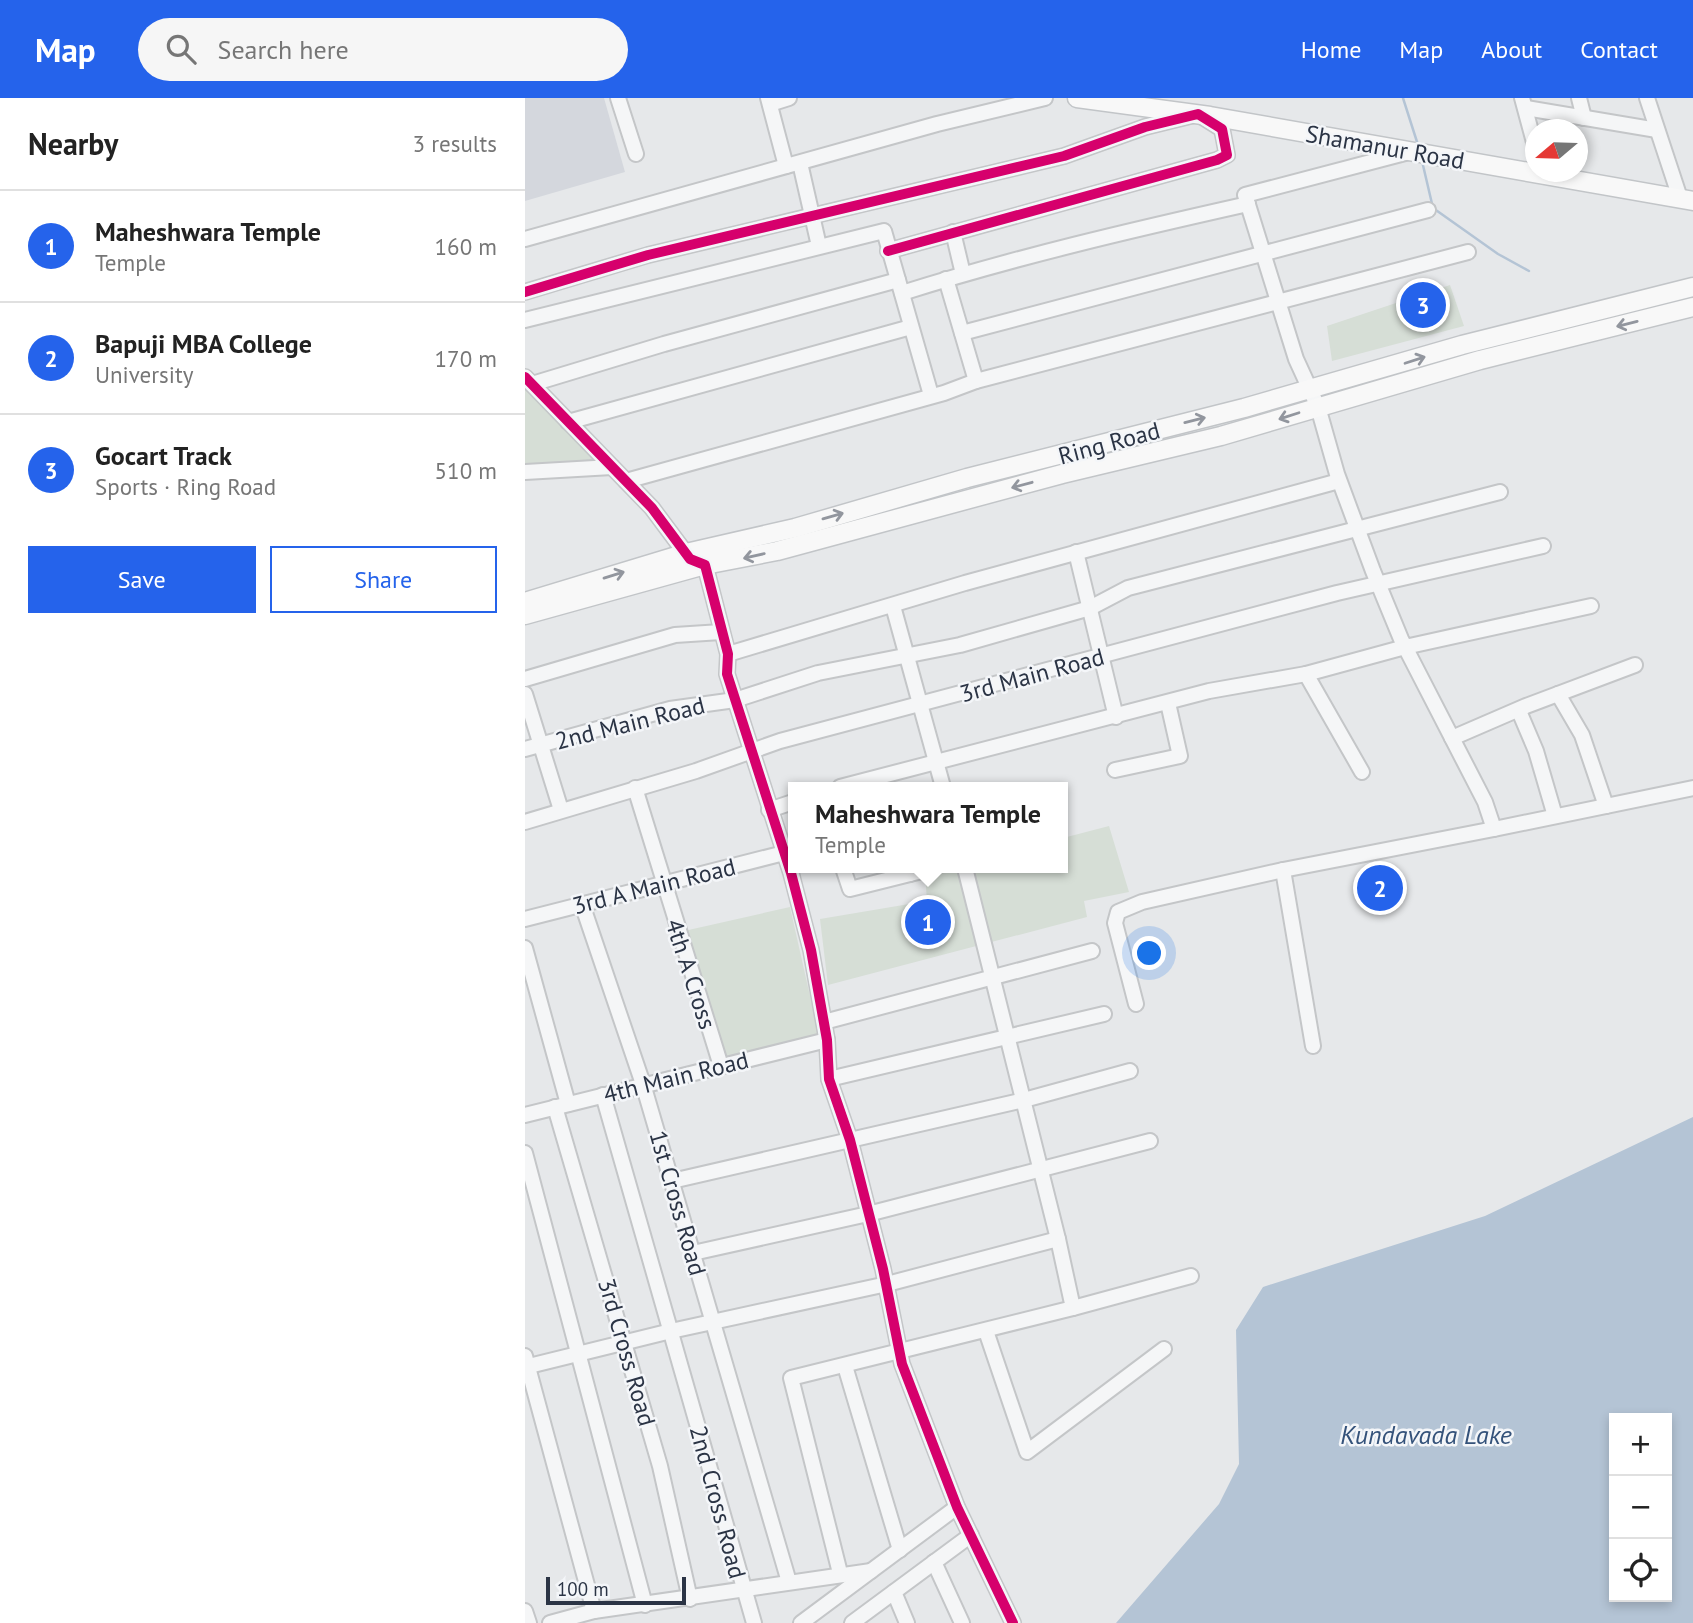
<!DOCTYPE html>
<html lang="en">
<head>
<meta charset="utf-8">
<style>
  body { margin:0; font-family:"PT Sans",sans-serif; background:#f6f6f6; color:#222 }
  .controls { position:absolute; right:21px; bottom:21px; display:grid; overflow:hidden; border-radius:0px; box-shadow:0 4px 10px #0003 }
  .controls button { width:63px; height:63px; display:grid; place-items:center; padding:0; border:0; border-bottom:2px solid #e0e0e0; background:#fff; color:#222; font:35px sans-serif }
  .compass { position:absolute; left:1000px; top:21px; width:63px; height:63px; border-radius:50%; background:#fff; box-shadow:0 4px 10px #0003; rotate:251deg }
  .scale { position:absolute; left:21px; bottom:18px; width:140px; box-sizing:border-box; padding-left:7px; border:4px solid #2b3445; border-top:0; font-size:19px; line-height:24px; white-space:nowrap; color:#2b3445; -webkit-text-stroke:5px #f4f6f9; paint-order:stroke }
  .you { position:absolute; left:625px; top:856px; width:24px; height:24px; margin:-18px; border:5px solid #fff; border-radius:50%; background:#1a73e8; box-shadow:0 0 0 10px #1a73e833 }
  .badge { display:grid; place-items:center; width:46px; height:46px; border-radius:50%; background:#2563eb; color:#fff; font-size:23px; font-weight:700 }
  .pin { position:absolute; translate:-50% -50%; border:4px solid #fff; box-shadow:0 2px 7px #0006 }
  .popup { position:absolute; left:263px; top:684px; width:280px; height:91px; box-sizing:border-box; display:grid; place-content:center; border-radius:0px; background:#fff; filter:drop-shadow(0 2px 5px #0005); font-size:23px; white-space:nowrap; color:#767676 }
  .popup b { font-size:26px; color:#222 }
  .popup::after { content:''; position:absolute; left:50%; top:100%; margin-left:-14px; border:14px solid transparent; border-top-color:#fff }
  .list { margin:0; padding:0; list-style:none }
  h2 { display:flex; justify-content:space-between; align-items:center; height:91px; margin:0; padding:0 28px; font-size:30px }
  h2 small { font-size:23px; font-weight:400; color:#767676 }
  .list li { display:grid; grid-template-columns:46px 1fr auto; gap:21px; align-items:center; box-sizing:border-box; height:112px; padding:0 28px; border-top:2px solid #e0e0e0 }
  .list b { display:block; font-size:26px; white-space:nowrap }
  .list p { margin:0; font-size:23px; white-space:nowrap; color:#767676 }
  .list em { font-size:23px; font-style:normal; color:#767676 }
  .actions { display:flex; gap:14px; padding:21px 28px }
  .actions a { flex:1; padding:16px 0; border:2px solid #2563eb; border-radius:0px; text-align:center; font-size:24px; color:#2563eb }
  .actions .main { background:#2563eb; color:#fff }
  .icon { flex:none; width:38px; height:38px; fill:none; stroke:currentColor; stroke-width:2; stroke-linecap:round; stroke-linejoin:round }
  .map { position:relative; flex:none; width:1168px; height:1525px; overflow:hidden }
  header { display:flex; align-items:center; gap:42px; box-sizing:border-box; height:98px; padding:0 35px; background:#2563eb; color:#fff }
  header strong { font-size:33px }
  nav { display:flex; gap:38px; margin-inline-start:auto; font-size:24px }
  .search { width:490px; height:63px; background:#f6f6f6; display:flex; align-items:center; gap:18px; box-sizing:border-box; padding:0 24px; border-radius:38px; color:#767676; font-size:26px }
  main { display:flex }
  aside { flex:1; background:#fff }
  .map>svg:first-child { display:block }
  .built { fill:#d4d7dd }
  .green { fill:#d6ded6 }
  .water { fill:#b4c4d5; fill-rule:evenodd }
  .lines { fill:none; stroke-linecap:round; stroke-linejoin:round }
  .stream { stroke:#b4c4d5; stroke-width:2.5 }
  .minor-casing { stroke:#c4c6c8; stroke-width:18 }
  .major-casing { stroke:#c2c5c8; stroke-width:21 }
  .minor { stroke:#f5f6f7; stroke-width:14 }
  .major { stroke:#f8f8f8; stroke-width:18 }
  .cycleway-casing { stroke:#f4f6f9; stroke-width:15 }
  .cycleway { stroke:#d6006c; stroke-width:10 }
  .oneway { stroke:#92969e }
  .labels { text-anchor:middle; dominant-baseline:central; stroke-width:5; stroke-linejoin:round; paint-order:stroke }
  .street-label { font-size:24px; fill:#2b3445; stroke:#f4f6f9 }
  .water-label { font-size:26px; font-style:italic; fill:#34527a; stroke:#f4f6f9 }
</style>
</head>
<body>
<header>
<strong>Map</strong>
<div class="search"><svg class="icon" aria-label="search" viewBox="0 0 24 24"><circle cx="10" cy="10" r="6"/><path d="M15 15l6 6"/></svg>Search here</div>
<nav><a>Home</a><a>Map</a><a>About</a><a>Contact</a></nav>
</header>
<main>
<aside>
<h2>Nearby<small>3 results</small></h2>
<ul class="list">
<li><span class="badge">1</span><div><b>Maheshwara Temple</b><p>Temple</p></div><em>160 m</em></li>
<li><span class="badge">2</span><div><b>Bapuji MBA College</b><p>University</p></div><em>170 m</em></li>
<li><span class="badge">3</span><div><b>Gocart Track</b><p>Sports · Ring Road</p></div><em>510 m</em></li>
</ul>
<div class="actions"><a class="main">Save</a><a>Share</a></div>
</aside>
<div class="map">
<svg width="1168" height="1525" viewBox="0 0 1168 1525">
  <rect width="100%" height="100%" fill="#e6e8ea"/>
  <polygon class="built" points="0,0 79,0 100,74 0,103"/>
  <g class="green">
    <polygon points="925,187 939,228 807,263 802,228"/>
    <polygon points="0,290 70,362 0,366"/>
    <polygon points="584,728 604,794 559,803 562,819 303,887 295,821 402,803 400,775 421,770 538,770 538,740"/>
    <polygon points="265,809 294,938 196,960 159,833"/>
  </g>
  <path class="water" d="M 1168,1019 L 1168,1525 L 591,1525 L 694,1406 L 714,1366 L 711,1232 L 738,1189 L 960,1118 ZM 1089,1320 L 1142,1320 L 1142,1499 L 1089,1499 Z"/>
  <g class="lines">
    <g class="stream">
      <polyline points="878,0 893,47"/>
      <polyline points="897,63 908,110 973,156 1004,173"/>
    </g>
    <defs>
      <g id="minor">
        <polyline points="93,0 111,56"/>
        <polyline points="243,0 261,68"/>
        <polyline points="997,0 1010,48"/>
        <polyline points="1054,0 1059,20"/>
        <polyline points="1122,0 1155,100"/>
        <polyline points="245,6 264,0"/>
        <polyline points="1001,10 1132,32"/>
        <polyline points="884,54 720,97 771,261 793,309 812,376 848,473 876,541 960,704 969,731 1168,690"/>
        <polyline points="275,65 294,148"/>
        <polyline points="428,134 438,176"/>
        <polyline points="0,141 412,26 520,0"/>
        <polyline points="421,181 451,283"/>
        <polyline points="0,194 123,157 539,58 620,29 673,16 697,31 702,57 692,62 363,153"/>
        <path d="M 377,195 C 491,159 607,132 723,106"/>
        <polyline points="0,222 359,133 406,297"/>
        <polyline points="437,235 903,112"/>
        <polyline points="0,279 127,410 165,461 180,467 203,556 202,576 266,775 286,852 302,942 304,981 325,1042 358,1171 377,1266 432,1409 488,1525"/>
        <polyline points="7,286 139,246 373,182"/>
        <polyline points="43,324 386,229"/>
        <polyline points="0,374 87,369"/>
        <polyline points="101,383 419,295 451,283 943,154"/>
        <polyline points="551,454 591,619"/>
        <polyline points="368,508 418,689"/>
        <polyline points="203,556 440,485 814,383"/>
        <polyline points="781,576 837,674"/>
        <polyline points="0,581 150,537 196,534"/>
        <polyline points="0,596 36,712"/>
        <polyline points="1033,596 1057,637 1081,708"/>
        <polyline points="994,613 1011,653 1030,718"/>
        <polyline points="927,640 1001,608 1110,567"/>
        <polyline points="0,651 145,611 210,602 293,575 435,547 565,510 603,490 975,394"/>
        <polyline points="590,672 655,658 643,605"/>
        <polyline points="315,689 684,593 781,576 880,549 1066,508"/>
        <polyline points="110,690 196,968"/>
        <polyline points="244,712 268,704"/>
        <polyline points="0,724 171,673 255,643 812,495 1018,448"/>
        <polyline points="318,770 325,791 385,776 384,770"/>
        <polyline points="440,770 533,1141"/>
        <polyline points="758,772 788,948"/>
        <polyline points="385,776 409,770"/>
        <polyline points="57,806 118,986 264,1484"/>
        <polyline points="0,821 259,755"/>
        <polyline points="0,850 43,1006"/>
        <polyline points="611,906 590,825 593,814 617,804 758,772 969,731"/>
        <polyline points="299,924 567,853"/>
        <polyline points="304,981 579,916"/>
        <polyline points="78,997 229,1525"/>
        <polyline points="30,1009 135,1368 165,1501"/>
        <polyline points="0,1017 302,942"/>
        <polyline points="0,1055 120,1507"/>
        <polyline points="147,1083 499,1002 605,973"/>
        <polyline points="168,1155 343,1116 625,1043"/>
        <polyline points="548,1210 666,1178"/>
        <polyline points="461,1233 502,1354 639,1251"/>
        <polyline points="0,1258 69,1513 346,1473"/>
        <polyline points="320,1268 375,1452"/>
        <polyline points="0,1269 146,1233 362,1186 533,1141 548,1210 266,1280 315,1475"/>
        <polyline points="409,1464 437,1525"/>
        <polyline points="369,1494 382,1525"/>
        <polyline points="0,1513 4,1525"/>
        <polyline points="25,1525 69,1513"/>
        <polyline points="276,1525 432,1409"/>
        <polyline points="327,1525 446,1437"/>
      </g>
      <g id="major">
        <polyline points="552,0 685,18 1168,103"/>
        <polyline points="0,504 161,455 270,430 442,380 719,310 937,247 1168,189"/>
        <polyline points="0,517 180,467 252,453 537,376 696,338 955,262 1168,209"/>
      </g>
    </defs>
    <use href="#minor" class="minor-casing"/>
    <use href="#major" class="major-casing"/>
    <use href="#minor" class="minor"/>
    <use href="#major" class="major"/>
    <defs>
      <g id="cycleway">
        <polyline points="0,194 123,157 539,58 620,29 673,16 697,31 702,57 692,62 363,153"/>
        <polyline points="0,279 127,410 165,461 180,467 203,556 202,576 266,775 286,852 302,942 304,981 325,1042 358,1171 377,1266 432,1409 488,1525"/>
      </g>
    </defs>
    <use href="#cycleway" class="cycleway-casing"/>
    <use href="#cycleway" class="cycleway"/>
  </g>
  <defs><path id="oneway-shaft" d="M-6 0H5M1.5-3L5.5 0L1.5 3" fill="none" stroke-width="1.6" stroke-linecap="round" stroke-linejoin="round" transform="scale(1.75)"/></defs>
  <g class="oneway">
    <use href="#oneway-shaft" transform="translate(1102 226) rotate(166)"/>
    <use href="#oneway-shaft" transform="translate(890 262) rotate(-18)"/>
    <use href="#oneway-shaft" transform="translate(764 318) rotate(162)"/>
    <use href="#oneway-shaft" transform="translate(670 322) rotate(-14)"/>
    <use href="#oneway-shaft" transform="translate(497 387) rotate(165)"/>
    <use href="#oneway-shaft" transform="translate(308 418) rotate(-16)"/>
    <use href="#oneway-shaft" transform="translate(229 458) rotate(167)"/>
    <use href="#oneway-shaft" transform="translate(89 477) rotate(-17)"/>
  </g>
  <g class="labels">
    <g class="street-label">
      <text transform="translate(860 49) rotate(10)">Shamanur Road</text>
      <text transform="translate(584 345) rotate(-15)">Ring Road</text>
      <text transform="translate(507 577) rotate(-15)">3rd Main Road</text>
      <text transform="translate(105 625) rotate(-14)">2nd Main Road</text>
      <text transform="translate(129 788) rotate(-14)">3rd A Main Road</text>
      <text transform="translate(166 876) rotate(72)">4th A Cross</text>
      <text transform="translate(151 979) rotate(-14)">4th Main Road</text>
      <text transform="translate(153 1105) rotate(74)">1st Cross Road</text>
      <text transform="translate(102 1254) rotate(74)">3rd Cross Road</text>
      <text transform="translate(193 1404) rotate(75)">2nd Cross Road</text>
    </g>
    <g class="water-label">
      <text x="901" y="1336">Kundavada Lake</text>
    </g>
  </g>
</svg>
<div class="controls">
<button>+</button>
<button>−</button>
<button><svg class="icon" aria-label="locate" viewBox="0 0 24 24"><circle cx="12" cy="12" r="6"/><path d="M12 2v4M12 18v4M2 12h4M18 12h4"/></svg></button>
</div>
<svg class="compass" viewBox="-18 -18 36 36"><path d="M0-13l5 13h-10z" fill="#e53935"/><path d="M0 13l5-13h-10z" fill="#767676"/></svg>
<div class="scale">100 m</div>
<div class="you"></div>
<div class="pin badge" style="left:403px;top:824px">1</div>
<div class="popup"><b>Maheshwara Temple</b>Temple</div>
<div class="pin badge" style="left:855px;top:790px">2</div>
<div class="pin badge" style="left:898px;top:207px">3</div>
</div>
</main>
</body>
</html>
